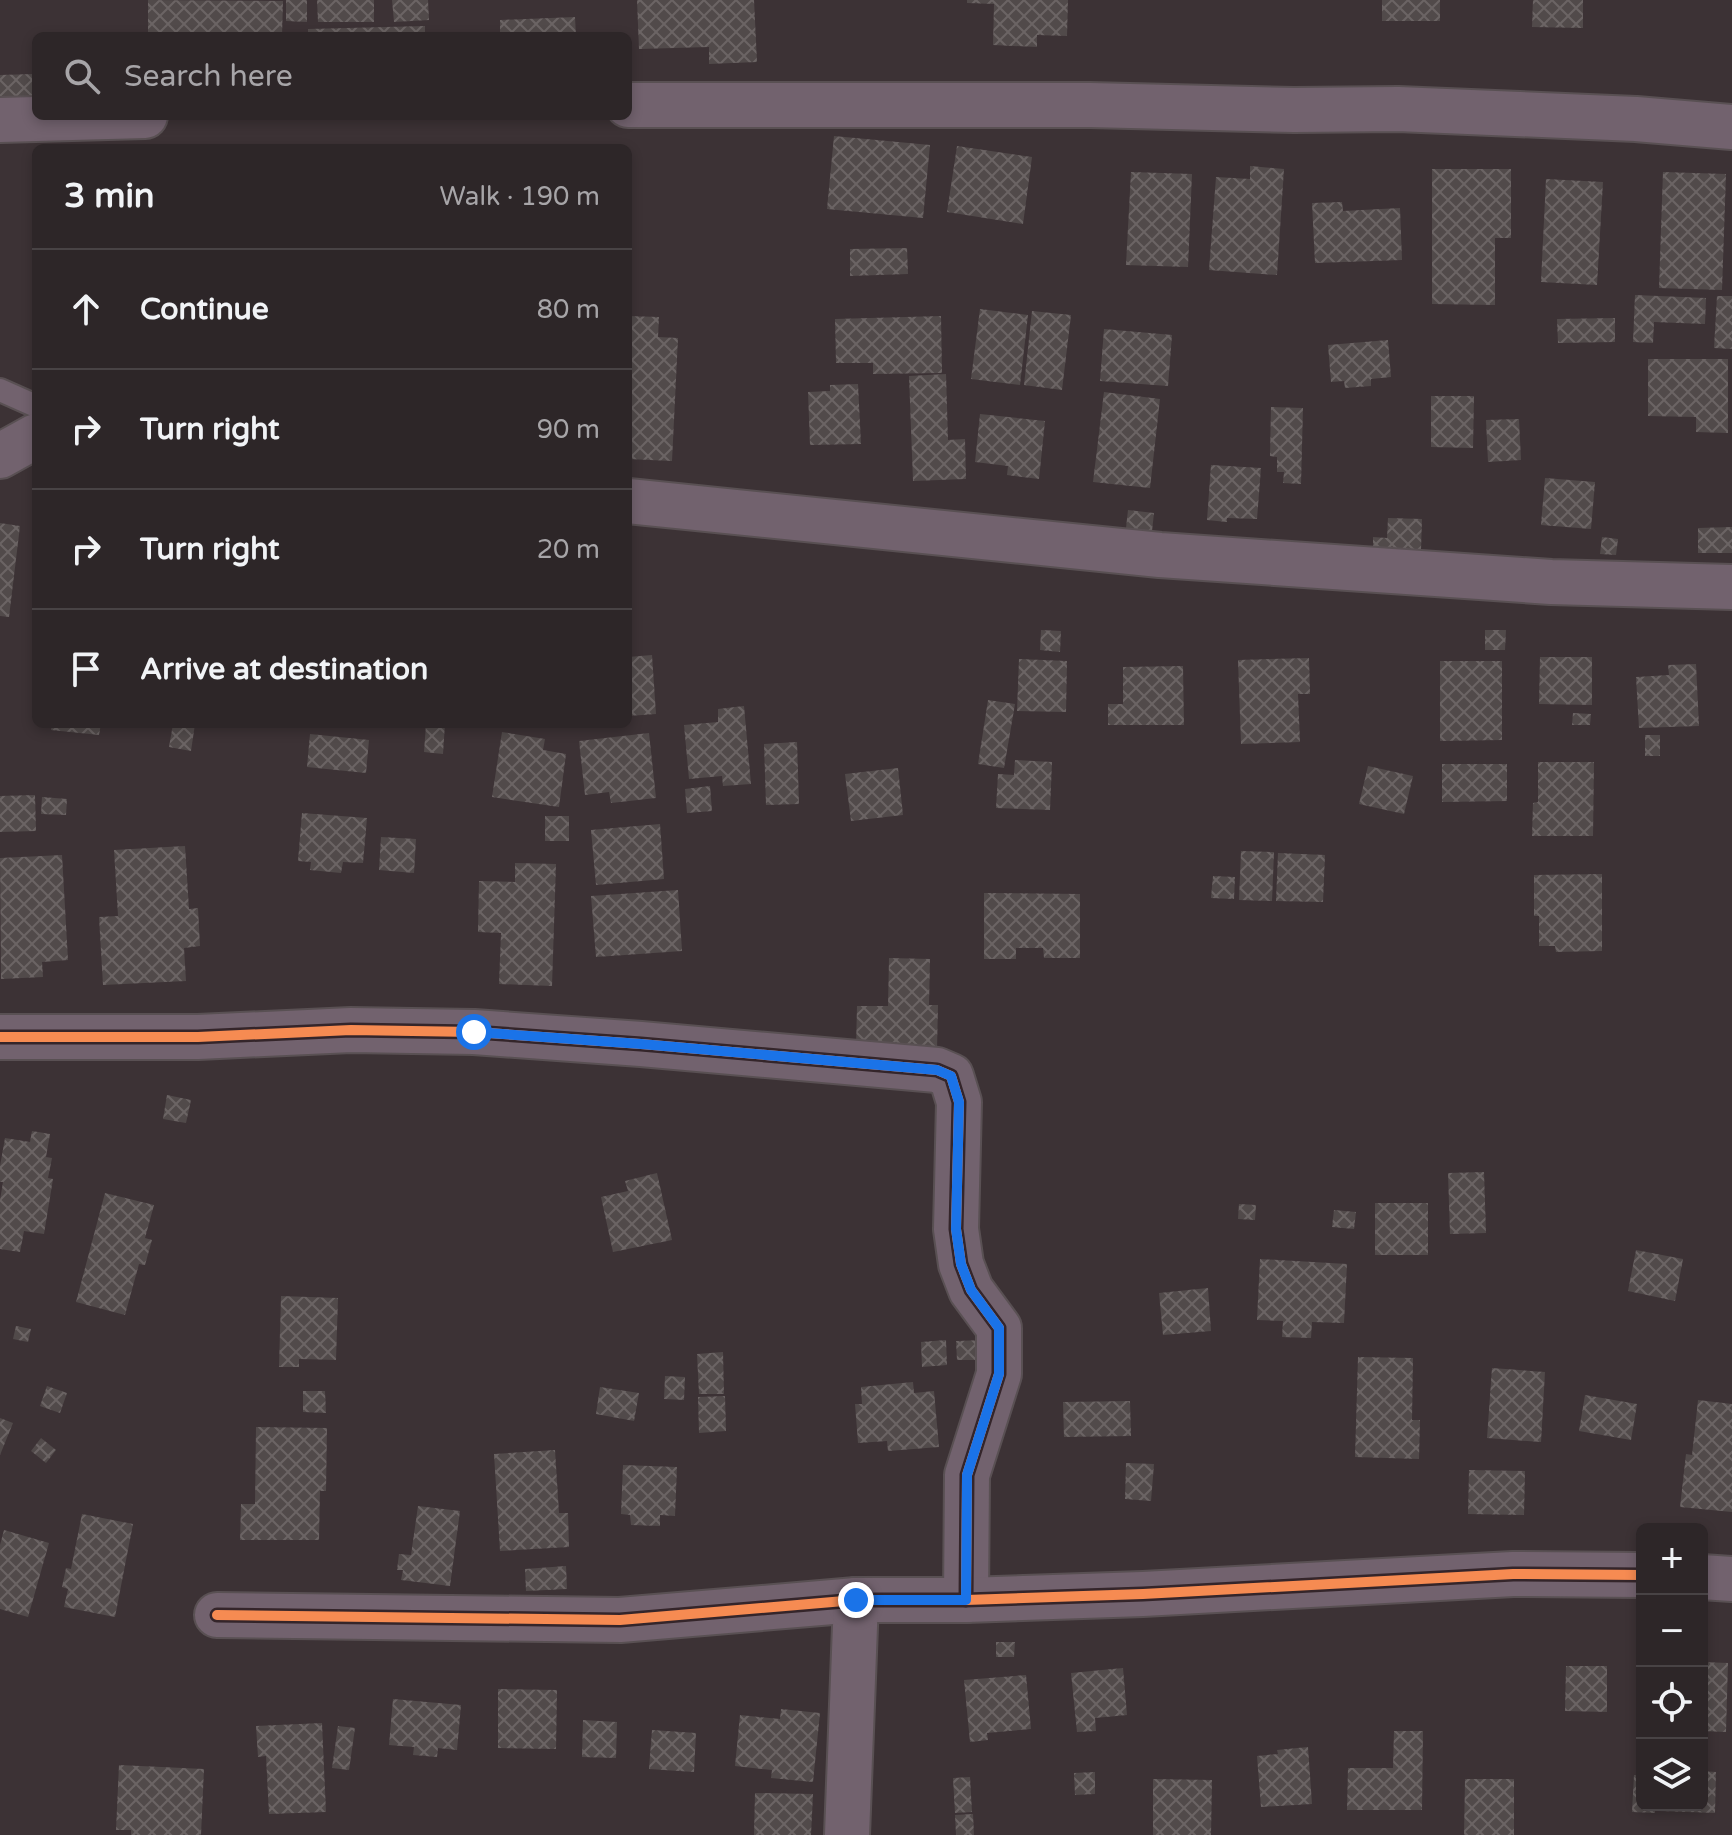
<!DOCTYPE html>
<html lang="en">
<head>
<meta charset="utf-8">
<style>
  body { margin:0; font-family:"Varela Round",sans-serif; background:#352e30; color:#f1f3f6 }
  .controls { position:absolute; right:24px; bottom:24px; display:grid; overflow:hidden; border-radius:12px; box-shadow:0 4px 12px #0003 }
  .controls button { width:72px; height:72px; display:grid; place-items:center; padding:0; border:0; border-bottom:2px solid #484345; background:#2d2628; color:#f1f3f6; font:40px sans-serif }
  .stop { position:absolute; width:24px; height:24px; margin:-18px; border:6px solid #1a73e8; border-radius:50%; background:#fff }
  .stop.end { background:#1a73e8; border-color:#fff; box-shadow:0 2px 8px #0008 }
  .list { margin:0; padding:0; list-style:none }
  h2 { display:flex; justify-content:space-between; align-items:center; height:104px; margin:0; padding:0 32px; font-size:34px }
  h2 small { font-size:26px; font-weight:400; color:#a7a5a8 }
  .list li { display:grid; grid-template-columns:52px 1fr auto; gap:24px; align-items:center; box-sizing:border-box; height:120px; padding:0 32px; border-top:2px solid #484345 }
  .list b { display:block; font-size:30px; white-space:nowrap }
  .list em { font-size:26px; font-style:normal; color:#a7a5a8 }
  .icon { flex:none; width:44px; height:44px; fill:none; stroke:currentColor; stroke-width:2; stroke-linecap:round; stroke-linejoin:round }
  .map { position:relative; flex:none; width:1732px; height:1835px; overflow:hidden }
  .search { position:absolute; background:#2d2628; box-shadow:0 4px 12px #0003; left:32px; top:32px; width:600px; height:88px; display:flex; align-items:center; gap:20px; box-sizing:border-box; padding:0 28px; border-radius:12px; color:#a7a5a8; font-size:30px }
  .panel { position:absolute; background:#2d2628; box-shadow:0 4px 12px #0003; left:32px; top:144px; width:600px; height:584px; border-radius:12px }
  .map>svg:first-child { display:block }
  .building { fill:url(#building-cross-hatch) }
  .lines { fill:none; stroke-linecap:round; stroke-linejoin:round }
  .lane-casing { stroke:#595053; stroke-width:26 }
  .street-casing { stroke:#595053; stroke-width:48 }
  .lane { stroke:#72626e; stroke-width:22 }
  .street { stroke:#72626e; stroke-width:44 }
  .cycleway-casing { stroke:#34252a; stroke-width:15 }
  .cycleway { stroke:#f68b52; stroke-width:10 }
  .route { stroke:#1a73e8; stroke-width:10 }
</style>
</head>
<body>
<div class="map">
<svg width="1732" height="1835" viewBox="0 0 1732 1835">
  <defs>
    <pattern id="building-cross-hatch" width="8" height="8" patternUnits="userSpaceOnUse" patternTransform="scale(2)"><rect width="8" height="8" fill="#514a4a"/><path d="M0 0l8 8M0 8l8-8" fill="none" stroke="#6b6464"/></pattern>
  </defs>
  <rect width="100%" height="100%" fill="#3c3235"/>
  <g class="building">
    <polygon points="148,0 283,1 282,36 148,36"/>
    <polygon points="286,0 307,0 307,22 286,21"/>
    <polygon points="317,0 374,0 374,22 318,22"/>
    <polygon points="392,0 428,0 429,20 394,22"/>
    <polygon points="637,0 754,0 757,62 709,64 709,47 639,49"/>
    <polygon points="967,0 1068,0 1067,36 1037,35 1037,47 993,45 994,4 967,3"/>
    <rect x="1382" y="0" width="58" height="21"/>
    <polygon points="1533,0 1583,0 1583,28 1532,27"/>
    <polygon points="575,17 576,36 500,36 500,20"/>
    <polygon points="425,26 425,36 308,36 308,29"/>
    <polygon points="33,74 33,104 0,105 0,75"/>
    <polygon points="834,136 930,145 923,218 827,209"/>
    <polygon points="957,146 1032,157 1023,224 947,212"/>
    <polygon points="1250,166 1284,169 1277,275 1209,270 1216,177 1250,179"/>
    <polygon points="1432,169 1511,169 1511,238 1495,238 1495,305 1432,304"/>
    <polygon points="1131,172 1192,174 1188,267 1126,265"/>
    <polygon points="1663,172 1726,174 1722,290 1659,288"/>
    <polygon points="1546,179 1603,182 1597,285 1541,282"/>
    <polygon points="1342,202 1343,211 1400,208 1402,260 1315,263 1312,203"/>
    <polygon points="907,248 908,274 850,276 850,249"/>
    <polygon points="1635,295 1706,298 1705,324 1654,322 1653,343 1633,342"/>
    <polygon points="1717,296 1732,296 1732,349 1714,348"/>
    <polygon points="980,309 1028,315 1020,385 971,379"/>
    <polygon points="1032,311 1071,315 1062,390 1024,385"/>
    <polygon points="628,316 659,317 658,337 678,338 672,461 628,459"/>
    <polygon points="941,316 942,373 873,374 873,363 836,363 835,319"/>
    <polygon points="1615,318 1615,342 1558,343 1557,319"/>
    <polygon points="1104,329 1172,335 1168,386 1100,381"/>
    <polygon points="1388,340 1391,377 1371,379 1371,386 1345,388 1344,381 1331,382 1328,345"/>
    <polygon points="1648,359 1728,359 1728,433 1696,432 1696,417 1648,416"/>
    <polygon points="946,374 948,440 965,439 966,479 913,481 909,376"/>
    <polygon points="858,384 861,444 810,445 808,392 830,391 830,385"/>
    <polygon points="1104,392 1160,399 1150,488 1093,482"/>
    <polygon points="1431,396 1474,396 1473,448 1431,447"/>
    <polygon points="1271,407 1303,408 1301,484 1283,483 1284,472 1277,472 1277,457 1270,456"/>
    <polygon points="980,414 1045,421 1039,479 1007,475 1008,466 975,462"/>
    <polygon points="1519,419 1521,460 1488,462 1486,420"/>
    <polygon points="1211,465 1261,468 1257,519 1227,518 1227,522 1207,520"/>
    <polygon points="1545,478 1595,482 1591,529 1541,525"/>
    <polygon points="1128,510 1154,513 1151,540 1125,537"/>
    <polygon points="1388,518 1422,519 1421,550 1373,548 1373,537 1387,538"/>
    <polygon points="0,523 20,526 9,617 0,616"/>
    <polygon points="1732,527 1732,553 1698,553 1698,528"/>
    <polygon points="1602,537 1618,539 1616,555 1600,554"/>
    <polygon points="1041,630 1061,631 1060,652 1040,650"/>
    <polygon points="1485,630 1506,630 1505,650 1485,650"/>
    <polygon points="652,655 656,714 628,716 628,657"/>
    <polygon points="1540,657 1592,657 1592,705 1539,704"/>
    <polygon points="1309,658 1310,694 1298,694 1300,742 1241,744 1238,660"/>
    <polygon points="1019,659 1067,661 1066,712 1017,711"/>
    <polygon points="1440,661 1502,661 1502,740 1440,741"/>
    <polygon points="1696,664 1699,726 1639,728 1636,677 1669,675 1668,665"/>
    <polygon points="1183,666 1184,725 1108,725 1108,704 1123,704 1123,667"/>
    <polygon points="988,700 1015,704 1004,768 978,764"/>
    <polygon points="744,706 751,784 723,786 722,776 689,779 684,725 718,722 718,709"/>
    <polygon points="1573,713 1591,714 1590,725 1572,725"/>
    <polygon points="52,724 101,724 99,735 51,730"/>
    <polygon points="173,724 195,724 191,751 169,747"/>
    <polygon points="426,724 445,724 443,754 424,752"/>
    <polygon points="502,732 545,739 543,750 566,754 559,807 492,797"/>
    <polygon points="649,733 656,798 611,803 609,792 585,795 579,741"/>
    <polygon points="310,734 369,740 366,773 307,767"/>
    <rect x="1645" y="735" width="15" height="21"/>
    <polygon points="797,742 799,804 766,805 764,744"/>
    <polygon points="1015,760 1052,762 1050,810 996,808 998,774 1014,775"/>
    <polygon points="1538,762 1594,762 1593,836 1532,836 1533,803 1538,802"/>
    <polygon points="1442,764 1507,764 1507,801 1442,802"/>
    <polygon points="1368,766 1413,776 1404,814 1359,804"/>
    <polygon points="898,768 903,815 851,821 845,774"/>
    <polygon points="710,786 712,811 687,813 685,789"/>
    <polygon points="35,795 36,831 0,832 0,796"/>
    <polygon points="42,797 67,799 66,815 41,814"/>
    <polygon points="302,813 367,818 363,863 343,862 341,873 310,870 311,862 298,861"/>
    <rect x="545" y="816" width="24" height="25"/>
    <polygon points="660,824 664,879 596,885 591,830"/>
    <polygon points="381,837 416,839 414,873 379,870"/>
    <polygon points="185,846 189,909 198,908 200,946 184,948 186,981 103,985 99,917 118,916 114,850"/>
    <polygon points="1241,851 1274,852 1272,901 1239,900"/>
    <polygon points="1278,853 1325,855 1323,902 1276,901"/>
    <polygon points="62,855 68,960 42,962 43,977 1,979 0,858"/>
    <polygon points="515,863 556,864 552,986 499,984 501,933 478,932 479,881 515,882"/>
    <polygon points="1602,874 1602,951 1556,952 1555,946 1539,946 1539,916 1534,916 1534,875"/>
    <polygon points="1213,876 1235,877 1234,899 1211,898"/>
    <polygon points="678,890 682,951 596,957 591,896"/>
    <polygon points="984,893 1080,894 1080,958 1044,958 1043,948 1016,948 1016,959 984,959"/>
    <polygon points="889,958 930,959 929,1005 938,1005 937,1049 856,1047 857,1006 888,1006"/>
    <polygon points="167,1095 191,1100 186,1123 163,1119"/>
    <polygon points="32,1131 50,1134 46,1157 52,1158 48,1178 53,1179 44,1234 24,1231 20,1252 0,1249 0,1200 3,1182 0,1182 0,1166 5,1138 30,1142"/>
    <polygon points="1484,1172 1486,1233 1450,1234 1448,1173"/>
    <polygon points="657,1173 672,1240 613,1252 601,1197 628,1191 625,1181"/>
    <polygon points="105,1193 154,1205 145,1238 152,1240 145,1265 139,1264 125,1315 76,1302"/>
    <rect x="1375" y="1203" width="53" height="52"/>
    <polygon points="1239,1204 1256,1205 1255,1220 1238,1219"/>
    <polygon points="1334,1210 1356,1212 1354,1229 1332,1227"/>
    <polygon points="1636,1250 1683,1259 1675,1301 1628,1291"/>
    <polygon points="1260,1259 1347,1264 1344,1323 1312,1322 1311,1338 1282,1337 1283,1321 1257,1320"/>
    <polygon points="1208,1288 1211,1331 1163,1335 1159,1293"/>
    <polygon points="281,1296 338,1298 336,1360 299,1359 299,1367 279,1367"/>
    <polygon points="16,1326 31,1329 28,1342 13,1339"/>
    <polygon points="946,1340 947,1365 922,1367 921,1342"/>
    <polygon points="984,1340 984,1360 957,1360 956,1341"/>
    <polygon points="723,1352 724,1394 699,1394 697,1354"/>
    <polygon points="1358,1357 1413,1358 1412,1420 1420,1420 1419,1459 1355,1457"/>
    <polygon points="1492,1368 1545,1372 1541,1442 1487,1438"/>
    <polygon points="665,1376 685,1377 684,1400 664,1399"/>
    <polygon points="913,1382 914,1393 934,1391 939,1447 888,1451 887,1441 858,1443 855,1404 862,1404 861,1387"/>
    <polygon points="47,1386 67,1393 60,1413 40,1406"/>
    <polygon points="600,1387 639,1393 634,1421 596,1414"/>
    <polygon points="303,1391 325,1391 326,1413 303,1412"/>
    <polygon points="1585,1395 1637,1404 1631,1440 1579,1431"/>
    <polygon points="725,1396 726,1431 699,1433 698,1397"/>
    <polygon points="1698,1400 1732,1404 1732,1512 1680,1507 1686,1454 1692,1455"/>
    <polygon points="1130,1401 1131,1436 1064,1437 1063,1402"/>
    <polygon points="0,1418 13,1423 0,1455"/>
    <polygon points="256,1427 327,1428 326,1491 320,1491 319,1540 240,1540 241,1504 255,1504"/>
    <polygon points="41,1438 56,1450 46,1463 31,1451"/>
    <polygon points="555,1450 559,1513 568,1513 569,1547 500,1551 494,1454"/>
    <polygon points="1126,1463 1154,1464 1151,1501 1125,1499"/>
    <polygon points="623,1465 677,1467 675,1516 660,1515 660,1526 631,1525 630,1515 621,1514"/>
    <polygon points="1469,1470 1525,1471 1524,1515 1468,1514"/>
    <polygon points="418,1506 460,1511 450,1586 401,1580 403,1570 397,1570 399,1554 411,1555"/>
    <polygon points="82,1514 133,1524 115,1617 64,1607 68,1589 62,1587 66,1568 71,1569"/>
    <polygon points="4,1530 49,1543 28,1617 0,1609 0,1545"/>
    <polygon points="566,1566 567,1589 526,1591 525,1569"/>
    <polygon points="996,1642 1015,1642 1014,1657 996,1657"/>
    <polygon points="1702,1662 1728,1663 1726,1732 1702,1731"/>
    <polygon points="1566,1666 1607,1666 1607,1712 1565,1711"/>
    <polygon points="1123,1668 1127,1715 1095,1718 1096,1731 1077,1732 1071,1673"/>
    <polygon points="1026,1675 1031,1729 987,1733 988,1740 970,1742 964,1680"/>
    <polygon points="498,1689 557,1690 556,1749 498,1748"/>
    <polygon points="393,1699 461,1705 457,1750 438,1748 437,1757 413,1755 414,1747 389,1745"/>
    <polygon points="781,1709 820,1713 813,1782 771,1778 772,1770 735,1766 740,1715 780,1719"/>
    <polygon points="583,1720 617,1722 616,1758 582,1757"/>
    <polygon points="322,1723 326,1812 269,1814 266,1756 258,1757 256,1726"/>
    <polygon points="338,1726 355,1728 349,1770 332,1768"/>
    <polygon points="652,1730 696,1733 694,1772 649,1769"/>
    <polygon points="1394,1731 1423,1731 1422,1810 1347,1810 1348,1768 1393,1768"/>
    <polygon points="1308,1747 1312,1804 1261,1807 1257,1756 1278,1754 1277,1750"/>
    <polygon points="119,1765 204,1769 201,1835 131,1835 131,1830 116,1830"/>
    <polygon points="1702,1771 1716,1772 1715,1813 1660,1811 1661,1805 1702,1805"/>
    <polygon points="1095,1772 1095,1794 1075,1795 1074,1773"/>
    <polygon points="1634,1775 1642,1775 1642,1805 1655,1805 1655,1813 1632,1812"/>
    <polygon points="970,1777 972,1812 955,1813 953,1778"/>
    <polygon points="1153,1779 1212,1780 1211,1835 1153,1835"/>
    <polygon points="1465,1779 1514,1779 1514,1835 1464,1835"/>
    <polygon points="755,1793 813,1794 811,1835 754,1835"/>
    <polygon points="973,1814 974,1835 956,1835 955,1815"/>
  </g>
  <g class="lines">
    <defs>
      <polyline id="lane" points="0,390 36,406"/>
      <g id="street">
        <polyline points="628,105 1090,105 1294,110 1398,109 1636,119 1732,127"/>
        <polyline points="0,120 145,116"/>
        <polyline points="0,456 36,436"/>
        <polyline points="628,501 1160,555 1551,582 1732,587"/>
        <polyline points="0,1037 198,1037 351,1030 474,1032 641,1044 937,1070 951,1076 959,1102 956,1229 961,1264 971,1290 999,1328 999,1374 967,1475 966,1600"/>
        <polyline points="1702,1577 1732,1579"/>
        <polyline points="217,1615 620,1620 856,1600 966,1600 1143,1594 1513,1574 1642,1575"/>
        <polyline points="847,1835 856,1600"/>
      </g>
    </defs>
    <use href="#lane" class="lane-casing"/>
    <use href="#street" class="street-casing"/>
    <use href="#lane" class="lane"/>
    <use href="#street" class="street"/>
    <defs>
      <g id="cycleway">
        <polyline points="0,1037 198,1037 351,1030 474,1032 641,1044 937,1070 951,1076 959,1102 956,1229 961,1264 971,1290 999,1328 999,1374 967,1475 966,1600"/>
        <polyline points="217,1615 620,1620 856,1600 966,1600 1143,1594 1513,1574 1642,1575"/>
      </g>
    </defs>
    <use href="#cycleway" class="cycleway-casing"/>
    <use href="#cycleway" class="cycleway"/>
  </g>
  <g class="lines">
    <polyline class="route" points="474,1032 641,1044 937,1070 951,1076 959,1102 956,1229 961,1264 971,1290 999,1328 999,1374 967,1475 966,1600 856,1600"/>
  </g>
</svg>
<div class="controls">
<button>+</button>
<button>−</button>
<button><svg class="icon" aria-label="locate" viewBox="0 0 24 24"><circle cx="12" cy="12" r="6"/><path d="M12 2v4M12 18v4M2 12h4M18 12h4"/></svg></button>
<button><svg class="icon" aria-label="layers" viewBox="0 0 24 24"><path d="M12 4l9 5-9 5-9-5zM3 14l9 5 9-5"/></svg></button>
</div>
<div class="stop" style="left:474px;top:1032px"></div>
<div class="stop end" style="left:856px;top:1600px"></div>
<div class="search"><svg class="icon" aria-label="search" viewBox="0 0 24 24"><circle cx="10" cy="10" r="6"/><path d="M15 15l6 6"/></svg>Search here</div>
<section class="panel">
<h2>3 min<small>Walk · 190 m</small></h2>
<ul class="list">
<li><svg class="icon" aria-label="ahead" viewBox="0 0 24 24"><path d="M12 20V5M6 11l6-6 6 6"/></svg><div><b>Continue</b></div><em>80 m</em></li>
<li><svg class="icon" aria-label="right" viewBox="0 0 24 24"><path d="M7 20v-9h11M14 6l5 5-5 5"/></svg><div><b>Turn right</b></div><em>90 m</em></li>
<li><svg class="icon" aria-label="right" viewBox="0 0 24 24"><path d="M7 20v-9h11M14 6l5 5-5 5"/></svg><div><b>Turn right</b></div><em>20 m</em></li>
<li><svg class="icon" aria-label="arrive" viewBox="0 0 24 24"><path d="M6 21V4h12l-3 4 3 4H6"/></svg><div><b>Arrive at destination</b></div></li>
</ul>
</section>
</div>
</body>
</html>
